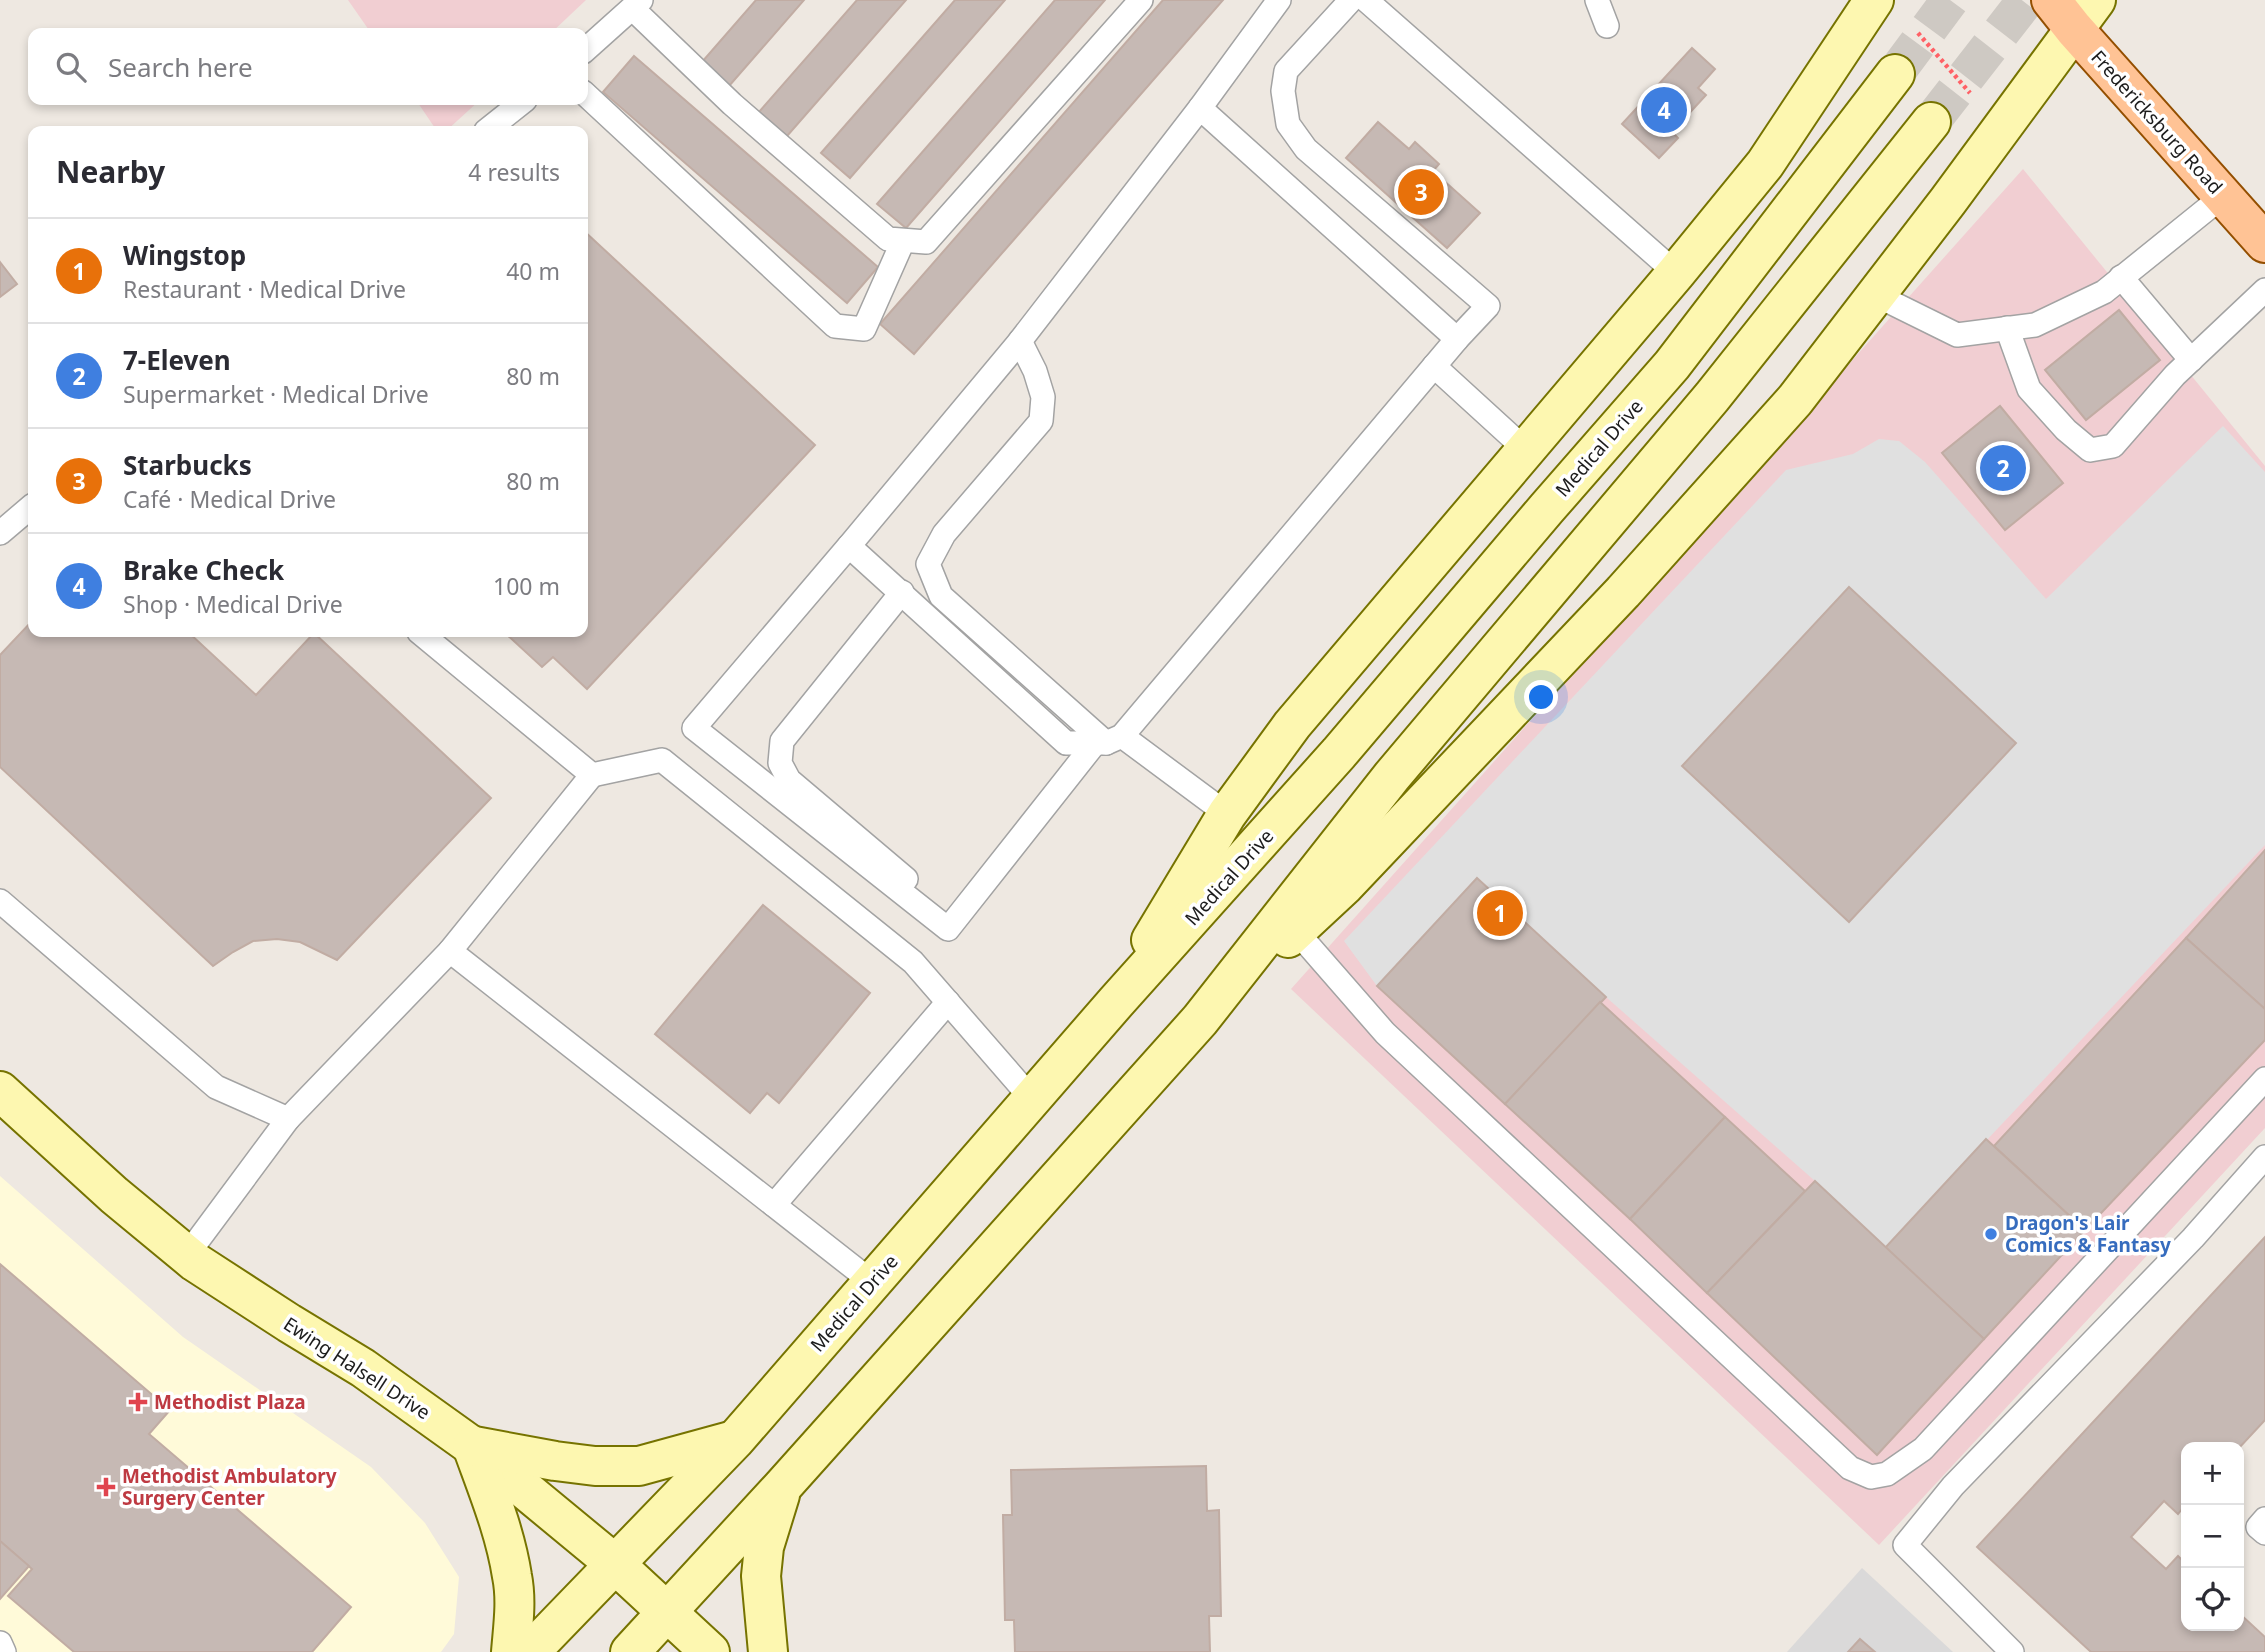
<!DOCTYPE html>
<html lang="en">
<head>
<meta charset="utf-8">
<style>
  body { margin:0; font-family:"Noto Sans",sans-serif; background:#f7f7f7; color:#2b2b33 }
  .controls { position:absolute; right:21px; bottom:21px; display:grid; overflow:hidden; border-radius:14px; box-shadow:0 4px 10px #0003 }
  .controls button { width:63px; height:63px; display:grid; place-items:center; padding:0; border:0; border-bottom:2px solid #e1e1e2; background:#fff; color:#2b2b33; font:35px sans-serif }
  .you { position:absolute; left:1542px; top:698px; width:24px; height:24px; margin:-18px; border:5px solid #fff; border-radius:50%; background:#1a73e8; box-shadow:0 0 0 10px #1a73e833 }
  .badge { display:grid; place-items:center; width:46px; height:46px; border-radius:50%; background:#2563eb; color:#fff; font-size:23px; font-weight:700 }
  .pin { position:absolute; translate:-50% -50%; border:4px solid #fff; box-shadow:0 2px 7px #0006 }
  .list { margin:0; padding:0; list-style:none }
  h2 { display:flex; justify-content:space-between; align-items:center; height:91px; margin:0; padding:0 28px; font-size:30px }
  h2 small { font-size:23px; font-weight:400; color:#7c7c81 }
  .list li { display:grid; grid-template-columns:46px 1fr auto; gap:21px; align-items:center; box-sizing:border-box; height:105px; padding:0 28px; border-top:2px solid #e1e1e2 }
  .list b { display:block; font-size:26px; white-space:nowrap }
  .list p { margin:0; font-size:23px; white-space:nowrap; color:#7c7c81 }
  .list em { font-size:23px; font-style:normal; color:#7c7c81 }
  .icon { flex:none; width:38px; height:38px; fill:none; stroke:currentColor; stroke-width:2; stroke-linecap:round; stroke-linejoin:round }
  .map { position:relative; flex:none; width:2265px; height:1652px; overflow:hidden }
  .search { position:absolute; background:#fff; box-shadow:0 4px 10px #0003; left:28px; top:28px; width:560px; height:77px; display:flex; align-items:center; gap:18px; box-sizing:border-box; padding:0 24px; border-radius:14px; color:#7c7c81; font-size:26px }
  .panel { position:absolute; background:#fff; box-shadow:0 4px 10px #0003; left:28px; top:126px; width:560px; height:511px; border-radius:14px }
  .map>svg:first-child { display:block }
  .residential { fill:#dad9d9 }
  .commercial { fill:#f1ced2 }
  .education { fill:#fffad9 }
  .parking { fill:#e0e0e0 }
  .building { fill:#c6b9b4; stroke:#c1aca3; stroke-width:2 }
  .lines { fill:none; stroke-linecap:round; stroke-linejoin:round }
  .secondary-tunnel { stroke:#cec9c3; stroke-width:38; stroke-dasharray:38 19; stroke-linecap:butt }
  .lane-casing { stroke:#a3a3a3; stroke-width:26 }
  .secondary-casing { stroke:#767300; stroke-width:42 }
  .primary-casing { stroke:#944f00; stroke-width:42 }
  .path { stroke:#ff6166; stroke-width:4.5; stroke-dasharray:3.5 3.5; stroke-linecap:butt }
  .lane { stroke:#fff; stroke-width:23 }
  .secondary { stroke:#fdf7b0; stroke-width:38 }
  .primary { stroke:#ffc395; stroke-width:38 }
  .shop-dot { fill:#3f7fe0; stroke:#fff; stroke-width:2.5 }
  .health-dot { fill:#e0444e; stroke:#fff; stroke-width:2.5 }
  .labels { text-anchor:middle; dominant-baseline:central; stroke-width:7; stroke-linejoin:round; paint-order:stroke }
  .street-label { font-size:19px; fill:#1c1c1c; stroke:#fff }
  .shop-label { font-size:19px; font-weight:bold; fill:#366cbe; stroke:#fff; text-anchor:start }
  .health-label { font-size:19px; font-weight:bold; fill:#be3a42; stroke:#fff; text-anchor:start }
</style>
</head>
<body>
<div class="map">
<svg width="2265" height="1652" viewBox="0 0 2265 1652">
  <rect width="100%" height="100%" fill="#eee8e1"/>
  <polygon class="residential" points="1862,1568 1953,1652 1787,1652"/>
  <g class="commercial">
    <polygon points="348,0 586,0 551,33 371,33"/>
    <polygon points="416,100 480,100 446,131 437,131"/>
    <polygon points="2023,169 2265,466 2265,1128 1879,1545 1291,989"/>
  </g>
  <polygon class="education" points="0,1176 183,1337 371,1467 425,1523 459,1577 454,1634 441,1652 0,1652"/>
  <polygon class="parking" points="2223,426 2265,472 2265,845 1885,1248 1815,1181 1606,997 1477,879 1377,986 1344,941 1786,470 1853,454 1879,439 1899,441 1925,462 2046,599"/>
  <g class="building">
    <polygon points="756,0 804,0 729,86 702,62"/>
    <polygon points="857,0 906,0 787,136 759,112"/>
    <polygon points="955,0 1005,0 850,178 821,153"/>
    <polygon points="1055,0 1105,0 906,228 877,204"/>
    <polygon points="1163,0 1223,0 914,354 880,324"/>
    <polygon points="1692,48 1715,69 1698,88 1706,95 1672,132 1678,138 1659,158 1622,124"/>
    <polygon points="634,56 878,267 847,303 603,92"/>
    <polygon points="1378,122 1409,149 1415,142 1439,164 1433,171 1480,213 1447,248 1346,158"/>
    <polygon points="583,230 815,445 587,689 553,657 542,667 504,632 583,632"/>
    <polygon points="0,262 17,284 0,297"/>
    <polygon points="2119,310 2160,360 2086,420 2045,370"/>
    <polygon points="2000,406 2063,483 2005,530 1942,453"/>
    <polygon points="1849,587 2016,743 1849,922 1682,766"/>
    <polygon points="33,620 33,632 188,632 256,695 314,633 491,798 337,960 300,942 277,939 253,941 233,952 213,966 0,767 0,655"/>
    <polygon points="2265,850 2265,1009 2186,938"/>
    <polygon points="1477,878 1606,997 1505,1104 1377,986"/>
    <polygon points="763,905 870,993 779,1103 767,1093 750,1113 655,1034"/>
    <polygon points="2186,938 2265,1009 2265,1040 2085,1230 1994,1146"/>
    <polygon points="1600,1002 1725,1117 1630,1219 1505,1104"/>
    <polygon points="1725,1117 1805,1191 1707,1293 1630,1219"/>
    <polygon points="1986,1139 2085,1230 1984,1339 1885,1248"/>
    <polygon points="1815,1181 1984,1339 1877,1455 1707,1293"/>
    <polygon points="2265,1237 2265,1420 2239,1448 2186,1447 2186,1504 2178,1514 2164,1501 2131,1537 2166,1569 2178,1556 2186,1564 2186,1626 2239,1626 2239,1613 2265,1637 2265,1652 2091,1652 1977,1547"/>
    <polygon points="0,1264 170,1410 149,1434 351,1607 312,1652 74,1652 8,1596 32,1569 0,1541"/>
    <polygon points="1206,1466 1207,1511 1219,1510 1221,1616 1209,1616 1210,1652 1015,1652 1014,1620 1005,1620 1003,1515 1012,1515 1011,1470"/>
    <polygon points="0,1541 29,1566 0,1599"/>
    <polygon points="1860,1639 1875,1652 1848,1652"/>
  </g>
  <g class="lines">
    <g class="secondary-tunnel">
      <polyline points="1895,74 1950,0"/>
      <polyline points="1931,122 2026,0"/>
    </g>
    <defs>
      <g id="lane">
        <polyline points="1351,0 1286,71 1283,91 1288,124 1306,149 1488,306 1457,339"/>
        <polyline points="1366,0 1676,273"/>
        <polyline points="1597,0 1607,26"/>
        <polyline points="633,9 732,104 888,239 926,242 1141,0"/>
        <polyline points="583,52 641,0"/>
        <polyline points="583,92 835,326 864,329 903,241"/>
        <polygon points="1200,108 1457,339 1122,736 1106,743 1066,743 849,546 1020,341"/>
        <polyline points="1200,108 1279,0"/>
        <polyline points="486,131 525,100"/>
        <polyline points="2121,277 2191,360"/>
        <polyline points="1876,295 1957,335 2035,325 2104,292 2223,196"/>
        <polyline points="2007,328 2029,389 2066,430 2090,450 2113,446 2175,375 2265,290"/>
        <polyline points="1020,341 1035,371 1043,397 1041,421 944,534 928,564 941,596 1106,743"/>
        <polyline points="1434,366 1526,450"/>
        <polyline points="0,533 33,505"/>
        <polyline points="849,546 694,728 948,929 1095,743"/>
        <polyline points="902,592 782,741 780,763 789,780 906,879"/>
        <polyline points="419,632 592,775 450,951 872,1282"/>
        <polyline points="1122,736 1227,814"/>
        <polyline points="592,775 662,760 913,962 1032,1099"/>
        <polyline points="0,901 216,1087 288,1119 187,1255"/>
        <polyline points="1296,931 1385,1033 1850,1468 1871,1477 1887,1474 1923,1449 2265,1079"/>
        <polyline points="288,1119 450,951"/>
        <polyline points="774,1205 948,1002"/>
        <polyline points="2265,1519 2258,1527 2265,1533"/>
        <polyline points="0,1643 4,1652"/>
        <polyline points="2012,1652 1905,1545 1953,1486 2193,1238 2265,1157"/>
      </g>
      <g id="secondary">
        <polyline points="1288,938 1345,885 1623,592 1795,400 1948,201 2096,0"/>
        <polyline points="1151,940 1227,814 1292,725 1676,273 1765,164 1874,0"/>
        <polyline points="0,1091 114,1195 195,1262 289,1323 363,1368 472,1446 615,1564 710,1652"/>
        <path d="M 472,1446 C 487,1488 505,1531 512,1576 C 517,1601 513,1627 511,1652"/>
        <polyline points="474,1446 555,1461 595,1466 639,1466 734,1440"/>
        <polyline points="530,1652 735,1440 1116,1002 1339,753 1547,508 1672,365 1895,74"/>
        <polyline points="630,1652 782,1487 1200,1020 1392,776 1712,397 1931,122"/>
        <polyline points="768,1652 761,1576 764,1547 780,1495"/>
      </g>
      <polyline id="primary" points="2051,0 2074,29 2265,243"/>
    </defs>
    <use href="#lane" class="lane-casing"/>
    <use href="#secondary" class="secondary-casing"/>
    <use href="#primary" class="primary-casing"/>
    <polyline class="path" points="1918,33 1970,93"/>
    <use href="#lane" class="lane"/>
    <use href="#secondary" class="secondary"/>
    <use href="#primary" class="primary"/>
  </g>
  <circle class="shop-dot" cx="1991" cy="1234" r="7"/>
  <g class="health-dot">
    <path d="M134.5 1391.5h7v7h7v7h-7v7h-7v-7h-7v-7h7z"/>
    <path d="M102.5 1476.5h7v7h7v7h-7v7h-7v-7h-7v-7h7z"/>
  </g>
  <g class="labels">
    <g class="street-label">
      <text transform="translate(2157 122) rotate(48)">Fredericksburg Road</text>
      <text transform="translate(1599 448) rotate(-49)">Medical Drive</text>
      <text transform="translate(1229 877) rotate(-48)">Medical Drive</text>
      <text transform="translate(854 1303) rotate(-49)">Medical Drive</text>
      <text transform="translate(357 1368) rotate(33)">Ewing Halsell Drive</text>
    </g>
    <g class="shop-label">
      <text x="2005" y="1223">Dragon's Lair<tspan x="2005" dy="22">Comics &amp; Fantasy</tspan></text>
    </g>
    <g class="health-label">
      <text x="154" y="1402">Methodist Plaza</text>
      <text x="122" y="1476">Methodist Ambulatory<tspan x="122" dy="22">Surgery Center</tspan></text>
    </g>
  </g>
</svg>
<div class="controls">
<button>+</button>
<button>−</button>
<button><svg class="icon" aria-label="locate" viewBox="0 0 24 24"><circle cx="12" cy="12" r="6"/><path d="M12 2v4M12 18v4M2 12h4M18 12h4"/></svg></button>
</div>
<div class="you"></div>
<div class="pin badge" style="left:1500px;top:913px;background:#e8710a">1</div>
<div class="pin badge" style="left:2003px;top:468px;background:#3f7fe0">2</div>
<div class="pin badge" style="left:1421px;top:192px;background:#e8710a">3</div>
<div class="pin badge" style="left:1664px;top:110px;background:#3f7fe0">4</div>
<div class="search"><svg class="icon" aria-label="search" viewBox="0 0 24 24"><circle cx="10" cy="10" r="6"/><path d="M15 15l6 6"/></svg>Search here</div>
<section class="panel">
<h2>Nearby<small>4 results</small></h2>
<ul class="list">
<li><span class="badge" style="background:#e8710a">1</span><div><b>Wingstop</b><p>Restaurant · Medical Drive</p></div><em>40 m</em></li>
<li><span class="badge" style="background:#3f7fe0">2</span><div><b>7-Eleven</b><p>Supermarket · Medical Drive</p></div><em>80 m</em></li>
<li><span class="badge" style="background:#e8710a">3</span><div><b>Starbucks</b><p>Café · Medical Drive</p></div><em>80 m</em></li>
<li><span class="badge" style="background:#3f7fe0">4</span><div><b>Brake Check</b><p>Shop · Medical Drive</p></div><em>100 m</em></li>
</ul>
</section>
</div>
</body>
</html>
